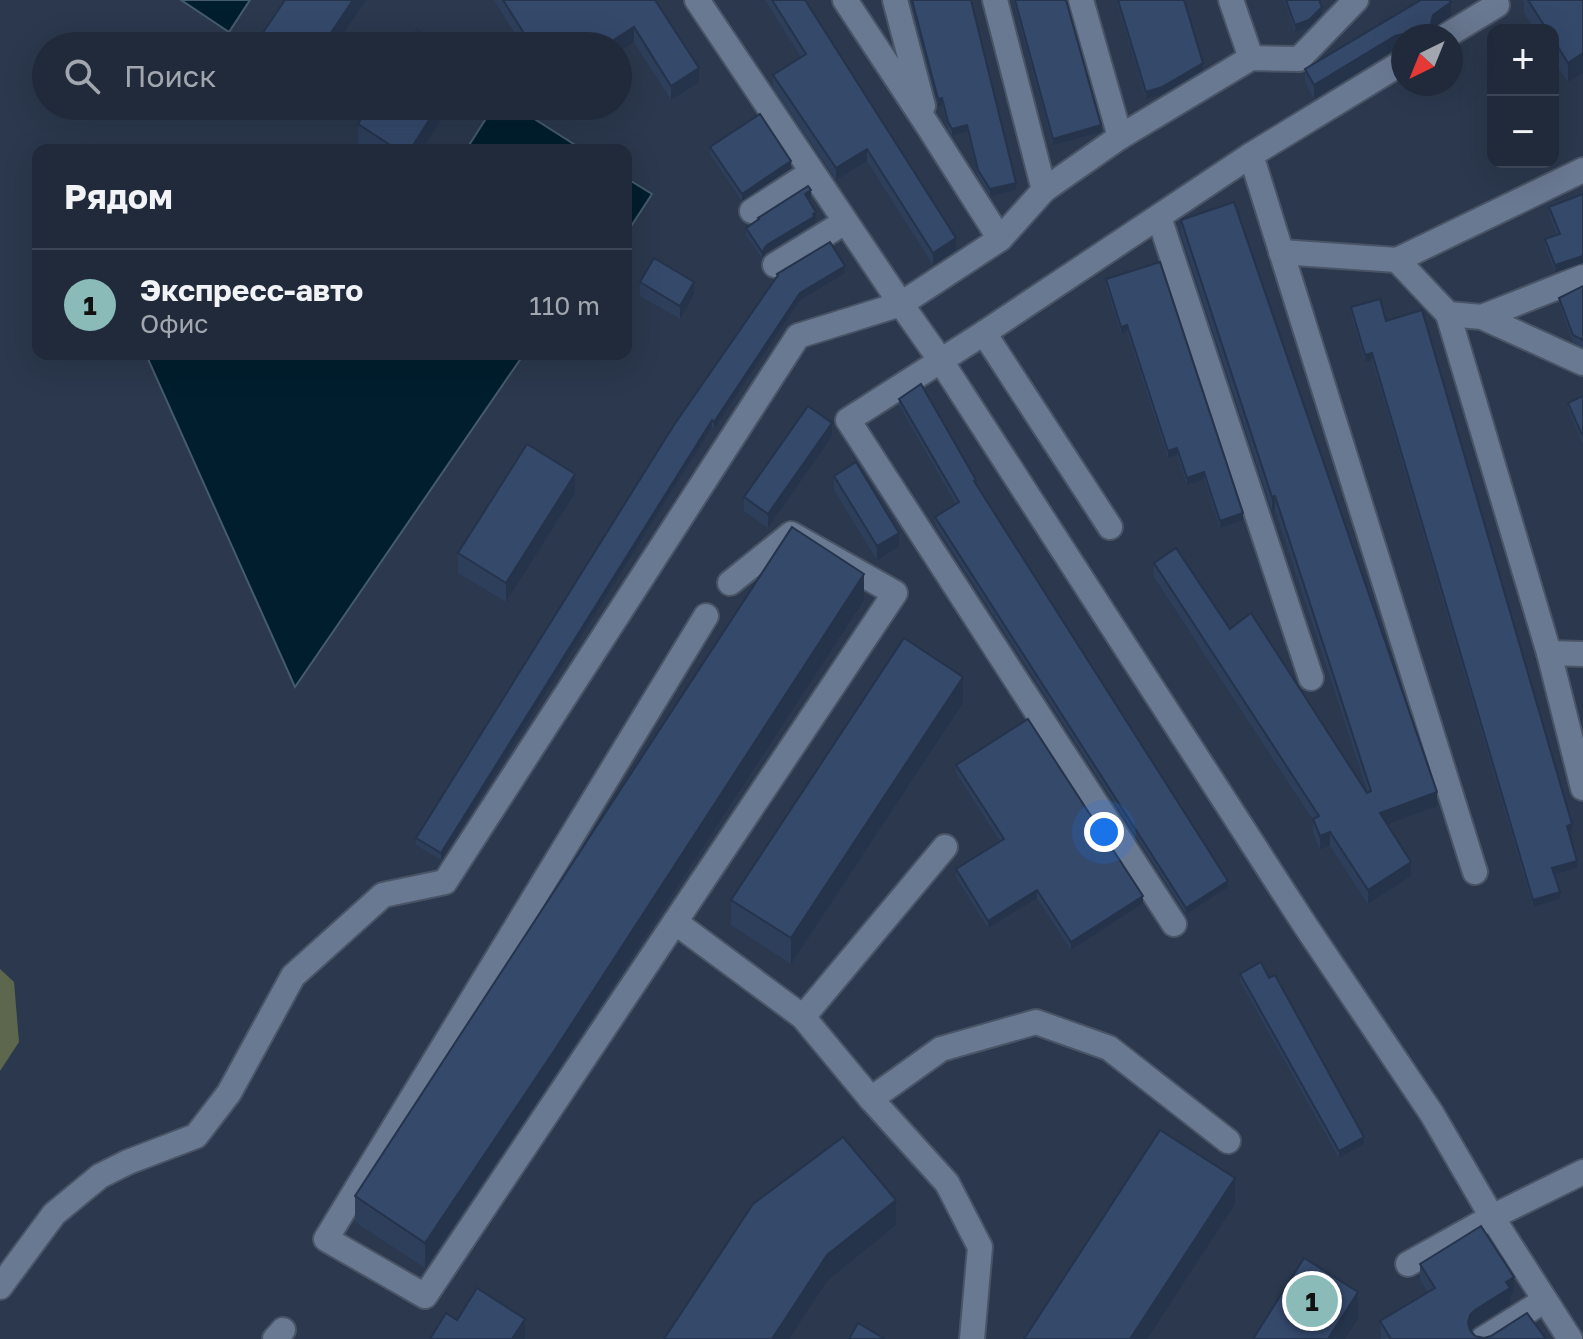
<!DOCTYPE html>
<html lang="ru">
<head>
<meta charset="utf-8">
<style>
  body { margin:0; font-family:"Golos Text",sans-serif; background:#2d3645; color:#f1f3f6 }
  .controls { position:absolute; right:24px; top:24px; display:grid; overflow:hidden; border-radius:16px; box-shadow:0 8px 32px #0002 }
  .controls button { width:72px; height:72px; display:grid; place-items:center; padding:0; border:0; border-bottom:2px solid #3d4654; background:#202a3a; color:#f1f3f6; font:40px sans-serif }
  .compass { position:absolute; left:1391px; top:24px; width:72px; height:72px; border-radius:50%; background:#202a3a; box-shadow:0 8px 32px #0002; rotate:223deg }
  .you { position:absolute; left:1104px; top:832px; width:28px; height:28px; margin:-20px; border:6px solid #fff; border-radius:50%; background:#1a73e8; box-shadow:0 0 0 12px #1a73e833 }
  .badge { display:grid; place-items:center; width:52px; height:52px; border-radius:50%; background:#8bbbb9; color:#111; font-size:26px; font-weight:700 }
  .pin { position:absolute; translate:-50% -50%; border:4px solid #fff; box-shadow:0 2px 8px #0006 }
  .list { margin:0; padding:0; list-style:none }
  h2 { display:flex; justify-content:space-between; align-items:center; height:104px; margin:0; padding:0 32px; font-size:34px }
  h2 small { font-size:26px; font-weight:400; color:#a2a7af }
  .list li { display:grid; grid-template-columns:52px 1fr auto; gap:24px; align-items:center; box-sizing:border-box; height:112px; padding:0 32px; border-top:2px solid #3d4654 }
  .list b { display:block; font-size:30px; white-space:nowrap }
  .list p { margin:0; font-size:26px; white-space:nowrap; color:#a2a7af }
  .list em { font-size:26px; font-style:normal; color:#a2a7af }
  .icon { flex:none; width:44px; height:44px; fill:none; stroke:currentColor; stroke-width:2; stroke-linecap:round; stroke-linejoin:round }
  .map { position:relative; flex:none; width:1583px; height:1339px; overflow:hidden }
  .search { position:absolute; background:#202a3a; box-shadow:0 8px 32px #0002; left:32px; top:32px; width:600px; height:88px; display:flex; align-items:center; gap:20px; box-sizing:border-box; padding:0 28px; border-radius:44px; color:#a2a7af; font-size:30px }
  .panel { position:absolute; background:#202a3a; box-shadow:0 8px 32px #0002; left:32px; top:144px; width:600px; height:216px; border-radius:16px }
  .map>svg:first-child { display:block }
  .green { fill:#5d674d }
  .water { fill:#001e2e; stroke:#445c6b; stroke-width:2 }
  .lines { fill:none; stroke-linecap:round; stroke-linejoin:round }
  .minor-casing { stroke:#495466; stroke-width:28 }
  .minor { stroke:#6a7992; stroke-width:24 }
  .wall { fill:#2e3f5c }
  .shaded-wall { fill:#25334b }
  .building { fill:#35496b; stroke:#25334b; stroke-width:2 }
</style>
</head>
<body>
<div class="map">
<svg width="1583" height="1339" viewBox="0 0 1583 1339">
  <rect width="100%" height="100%" fill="#2b384d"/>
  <polygon class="green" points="0,969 14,982 19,1042 0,1071"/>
  <g class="water">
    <polygon points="181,0 250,0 229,32"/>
    <polygon points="494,106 514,106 583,150 466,150"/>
    <polygon points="626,178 652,194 626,234"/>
    <polygon points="152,354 524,354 295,687 148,359"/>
  </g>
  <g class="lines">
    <defs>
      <g id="minor">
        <polyline points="697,0 901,304 941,361 1305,925 1432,1114 1492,1217 1570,1339"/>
        <polyline points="845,0 928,126 1000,239"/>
        <polyline points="895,0 923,106"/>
        <polyline points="995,0 1044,190"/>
        <polyline points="1081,0 1120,137"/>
        <polyline points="1231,0 1251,58"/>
        <polyline points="1446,36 1497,5"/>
        <polyline points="1251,155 1403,62"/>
        <polyline points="752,211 812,172"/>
        <polyline points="1159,217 1311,678"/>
        <polyline points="1281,252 1397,260 1583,170"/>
        <polyline points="1397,260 1448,314 1482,317 1583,363"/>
        <polyline points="775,265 845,222"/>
        <polyline points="1448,314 1549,653 1583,788"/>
        <polyline points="1482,317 1583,277"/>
        <polyline points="984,333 1110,527"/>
        <polyline points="706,616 326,1239 425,1296 895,593 791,534 730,583"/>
        <polyline points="1549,653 1583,654"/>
        <polyline points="675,922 803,1017 871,1099 947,1183 980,1247 972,1339"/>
        <polyline points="1174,924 848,420 984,333 1251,155 1475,872"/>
        <polyline points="803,1017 945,847"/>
        <polyline points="871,1099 941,1049 1036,1022 1109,1048 1228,1141"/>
        <polyline points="1408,1264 1492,1217 1583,1172"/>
        <polyline points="0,1287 54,1214 100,1176 128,1162 196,1136 229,1093 293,976 383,895 445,882 798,336 901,304 1000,239 1044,190 1120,137 1251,58 1299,59 1356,0"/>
        <polyline points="275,1339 283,1330"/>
        <polyline points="1483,1339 1545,1300"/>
      </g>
    </defs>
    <use href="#minor" class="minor-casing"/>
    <use href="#minor" class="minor"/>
  </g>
  <g class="wall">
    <polygon points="494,0 655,0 699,82 671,100 634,42 618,52 618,46 523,46"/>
    <polygon points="765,0 805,0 956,250 933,265 867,161 836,180 773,87 773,75 801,57"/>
    <polygon points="910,0 971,0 1016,190 990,196 978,176 967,132 952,135 948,129 942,105 938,106"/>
    <polygon points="1013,0 1066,0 1101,132 1053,145"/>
    <polygon points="1116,0 1184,0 1203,70 1162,94 1146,99"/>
    <polygon points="1284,0 1319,0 1322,14 1309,27 1295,32"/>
    <polygon points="1524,0 1583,0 1583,73 1568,82 1553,59 1553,30 1535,30 1524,13"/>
    <polygon points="1451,16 1433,28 1431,36 1403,36 1395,49 1314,99 1305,82 1305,69"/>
    <polygon points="369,106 450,106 422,150 367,150 358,144 358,124"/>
    <polygon points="710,147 791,168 742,201 710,154"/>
    <polygon points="1583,194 1555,272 1545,246 1545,239 1557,235 1549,214 1549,207"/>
    <polygon points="811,197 808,199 816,218 815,220 815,223 767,252 762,258 746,235 746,228 758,220 758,218"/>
    <polygon points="1181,220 1437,806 1387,824 1411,876 1368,904 1330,846 1320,849 1313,833 1313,820 1154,577 1154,563 1230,629 1368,793 1275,510 1272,511 1181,234"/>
    <polygon points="845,273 800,300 714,429 712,427 441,860 416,845 416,838 777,276 777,274"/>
    <polygon points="1106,279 1243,520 1220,528 1204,479 1187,485 1177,455 1168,458 1127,332 1121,334 1106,286"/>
    <polygon points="640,282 694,295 680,319 640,296"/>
    <polygon points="1583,286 1583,347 1573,342 1559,304 1559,298"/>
    <polygon points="1351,307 1386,321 1572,831 1568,832 1577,868 1554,874 1560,899 1533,907 1372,360 1365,362 1351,314"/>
    <polygon points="1583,396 1583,444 1568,409 1568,403"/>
    <polygon points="899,399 976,485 1228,887 1186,914 935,524 935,517 956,504 899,405"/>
    <polygon points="832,436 768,528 744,511 744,497"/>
    <polygon points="834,476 899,546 877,560 834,490"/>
    <polygon points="575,493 506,602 458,573 458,553"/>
    <polygon points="864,600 554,1076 425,1268 355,1222 355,1196"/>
    <polygon points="963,703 791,964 731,925 731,900"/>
    <polygon points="956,765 1143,903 1071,950 1037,898 988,928 956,877 956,869 1000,841 956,773"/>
    <polygon points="1240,974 1364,1144 1339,1158 1240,981"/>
    <polygon points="1420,1264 1514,1293 1510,1296 1510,1304 1475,1326 1471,1331 1475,1336 1484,1338 1546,1339 1381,1339 1380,1321 1428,1292 1420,1280"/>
  </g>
  <g class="shaded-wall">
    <polygon points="353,0 366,0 335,46 322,46"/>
    <polygon points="1451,2 1451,16 1433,28 1431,36 1411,36 1433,15"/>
    <polygon points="1322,7 1322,14 1309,27 1295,32 1295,25"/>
    <polygon points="634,27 634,42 618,52 618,46 604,46"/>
    <polygon points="1403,34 1403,47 1395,49 1314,99 1314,85 1395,36"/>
    <polygon points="1583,53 1583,73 1568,82 1568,63"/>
    <polygon points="1203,63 1203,70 1162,94 1146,99 1146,92"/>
    <polygon points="699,68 699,82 671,100 671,86"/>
    <polygon points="942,98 942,105 938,106 938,99"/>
    <polygon points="438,106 450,106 422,150 410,150"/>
    <polygon points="967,125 967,132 952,135 952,129"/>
    <polygon points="1101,125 1101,132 1053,145 1053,139"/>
    <polygon points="867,149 867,161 836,180 836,168"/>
    <polygon points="791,161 791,168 742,201 742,194"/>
    <polygon points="1016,183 1016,190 990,196 990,189"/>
    <polygon points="811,190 811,197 805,201 805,194"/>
    <polygon points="816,212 816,218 815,220 815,223 767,252 762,258 762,252 767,245"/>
    <polygon points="956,238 956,250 933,265 933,253"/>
    <polygon points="1583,256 1583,263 1555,272 1555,265"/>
    <polygon points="845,266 845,273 800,300 714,429 714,422 800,293"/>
    <polygon points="694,282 694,295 680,319 680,306"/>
    <polygon points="1127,325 1127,332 1121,334 1121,327"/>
    <polygon points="1372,353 1372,360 1365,362 1365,355"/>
    <polygon points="712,420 712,427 441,860 441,853"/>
    <polygon points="832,423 832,436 768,528 768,514"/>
    <polygon points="1177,448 1177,455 1168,458 1168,451"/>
    <polygon points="1204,472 1204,479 1187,485 1187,478"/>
    <polygon points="575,474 575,493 506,602 506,583"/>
    <polygon points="1275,496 1275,510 1272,511 1272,497"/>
    <polygon points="1243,513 1243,520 1220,528 1220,521"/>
    <polygon points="899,533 899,546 877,560 877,546"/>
    <polygon points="864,574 864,600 554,1076 425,1268 425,1243"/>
    <polygon points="963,677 963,703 791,964 791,938"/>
    <polygon points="1437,792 1437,806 1380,827 1380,813"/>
    <polygon points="1572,824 1572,831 1567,832 1567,826"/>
    <polygon points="1330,832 1330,846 1320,849 1320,836"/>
    <polygon points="1577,861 1577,868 1552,875 1552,868"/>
    <polygon points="1411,862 1411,876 1368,904 1368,890"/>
    <polygon points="1228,881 1228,887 1186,914 1186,908"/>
    <polygon points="1037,890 1037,898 988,928 988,921"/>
    <polygon points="1560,892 1560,899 1533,907 1533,900"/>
    <polygon points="1143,896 1143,903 1071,950 1071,942"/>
    <polygon points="1364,1137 1364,1144 1339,1158 1339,1151"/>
    <polygon points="1235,1178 1235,1204 1147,1339 1130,1339"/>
    <polygon points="896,1200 896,1225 827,1281 789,1339 772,1339 827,1255"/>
    <polygon points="1514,1277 1514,1293 1510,1296 1510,1304 1475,1326 1470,1331 1468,1323 1470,1315 1506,1282"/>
    <polygon points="1358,1292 1358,1318 1345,1339 1328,1339"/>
    <polygon points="525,1319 525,1339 512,1339"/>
  </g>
  <g class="building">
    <polygon points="285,0 353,0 322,46 254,46"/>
    <polygon points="503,0 655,0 699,68 671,86 634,27 604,46 532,46"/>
    <polygon points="772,0 805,0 956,238 933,253 867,149 836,168 773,75 806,54"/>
    <polygon points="912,0 971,0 1016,183 990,189 978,170 967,125 952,129 948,122 942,98 938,99"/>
    <polygon points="1015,0 1066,0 1101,125 1053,139"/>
    <polygon points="1118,0 1184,0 1203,63 1162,87 1146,92"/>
    <polygon points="1286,0 1319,0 1322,7 1309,20 1295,25"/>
    <polygon points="1421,0 1449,0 1451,2 1433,15 1431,24 1411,36 1403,34 1395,36 1314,85 1305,69"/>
    <polygon points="1528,0 1583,0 1583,53 1568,63 1553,39 1553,30 1547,30"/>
    <polygon points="417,30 443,46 407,46"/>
    <polygon points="369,106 438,106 410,150 398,150 358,124"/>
    <polygon points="760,114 791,161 742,194 710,147"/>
    <polygon points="808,186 811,190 805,194 816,212 813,214 815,216 767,245 762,252 746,228 759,219 758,218"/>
    <polygon points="1583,194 1583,256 1555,265 1545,239 1560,234 1549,207"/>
    <polygon points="1234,202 1437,792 1380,813 1411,862 1368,890 1330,832 1320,836 1313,819 1319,816 1154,563 1176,548 1230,629 1251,613 1367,793 1371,791 1275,496 1272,497 1181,220"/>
    <polygon points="830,242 845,266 800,293 714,422 712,420 441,853 416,838 674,425 778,275 777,274"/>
    <polygon points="654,258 694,282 680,306 640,282"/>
    <polygon points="1160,262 1243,513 1220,521 1204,472 1187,478 1177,448 1168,451 1127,325 1121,327 1106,279"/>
    <polygon points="1583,286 1583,340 1573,335 1559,298"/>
    <polygon points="1380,299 1386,321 1422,310 1572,824 1567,826 1577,861 1552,868 1560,892 1533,900 1372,353 1365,355 1351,307"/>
    <polygon points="921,384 976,480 974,481 1228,881 1186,908 935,517 959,502 899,399"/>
    <polygon points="1583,396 1583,437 1568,403"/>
    <polygon points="808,406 832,423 768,514 744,497"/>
    <polygon points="527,444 575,474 506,583 458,553"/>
    <polygon points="856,462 899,533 877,546 834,476"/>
    <polygon points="792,527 864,574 554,1051 425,1243 355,1196"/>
    <polygon points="904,638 963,677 791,938 731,900"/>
    <polygon points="1028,719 1143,896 1071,942 1037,890 988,921 956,869 1004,839 956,765"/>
    <polygon points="1261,962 1269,978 1275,975 1364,1137 1339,1151 1240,974"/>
    <polygon points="1160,1130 1235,1178 1130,1339 1024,1339"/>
    <polygon points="843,1137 896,1200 827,1255 772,1339 664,1339 753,1204"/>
    <polygon points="1481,1226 1514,1277 1506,1282 1510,1288 1475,1310 1470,1315 1468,1323 1470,1330 1475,1336 1484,1338 1491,1336 1527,1313 1546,1339 1391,1339 1380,1321 1435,1288 1420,1264"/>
    <polygon points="1304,1258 1358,1292 1328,1339 1253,1339"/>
    <polygon points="477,1288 525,1319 512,1339 430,1339 446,1313 457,1320"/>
    <polygon points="858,1323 885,1339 849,1339"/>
  </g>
</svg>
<div class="controls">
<button>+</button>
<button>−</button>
</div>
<svg class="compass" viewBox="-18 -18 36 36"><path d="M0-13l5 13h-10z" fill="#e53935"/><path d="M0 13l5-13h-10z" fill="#a2a7af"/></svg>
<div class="you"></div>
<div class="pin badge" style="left:1312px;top:1301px">1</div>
<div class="search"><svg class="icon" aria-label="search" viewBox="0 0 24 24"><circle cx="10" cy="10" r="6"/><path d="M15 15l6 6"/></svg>Поиск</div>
<section class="panel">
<h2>Рядом<small></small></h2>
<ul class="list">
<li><span class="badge">1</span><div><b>Экспресс-авто</b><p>Офис</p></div><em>110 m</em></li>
</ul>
</section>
</div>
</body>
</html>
